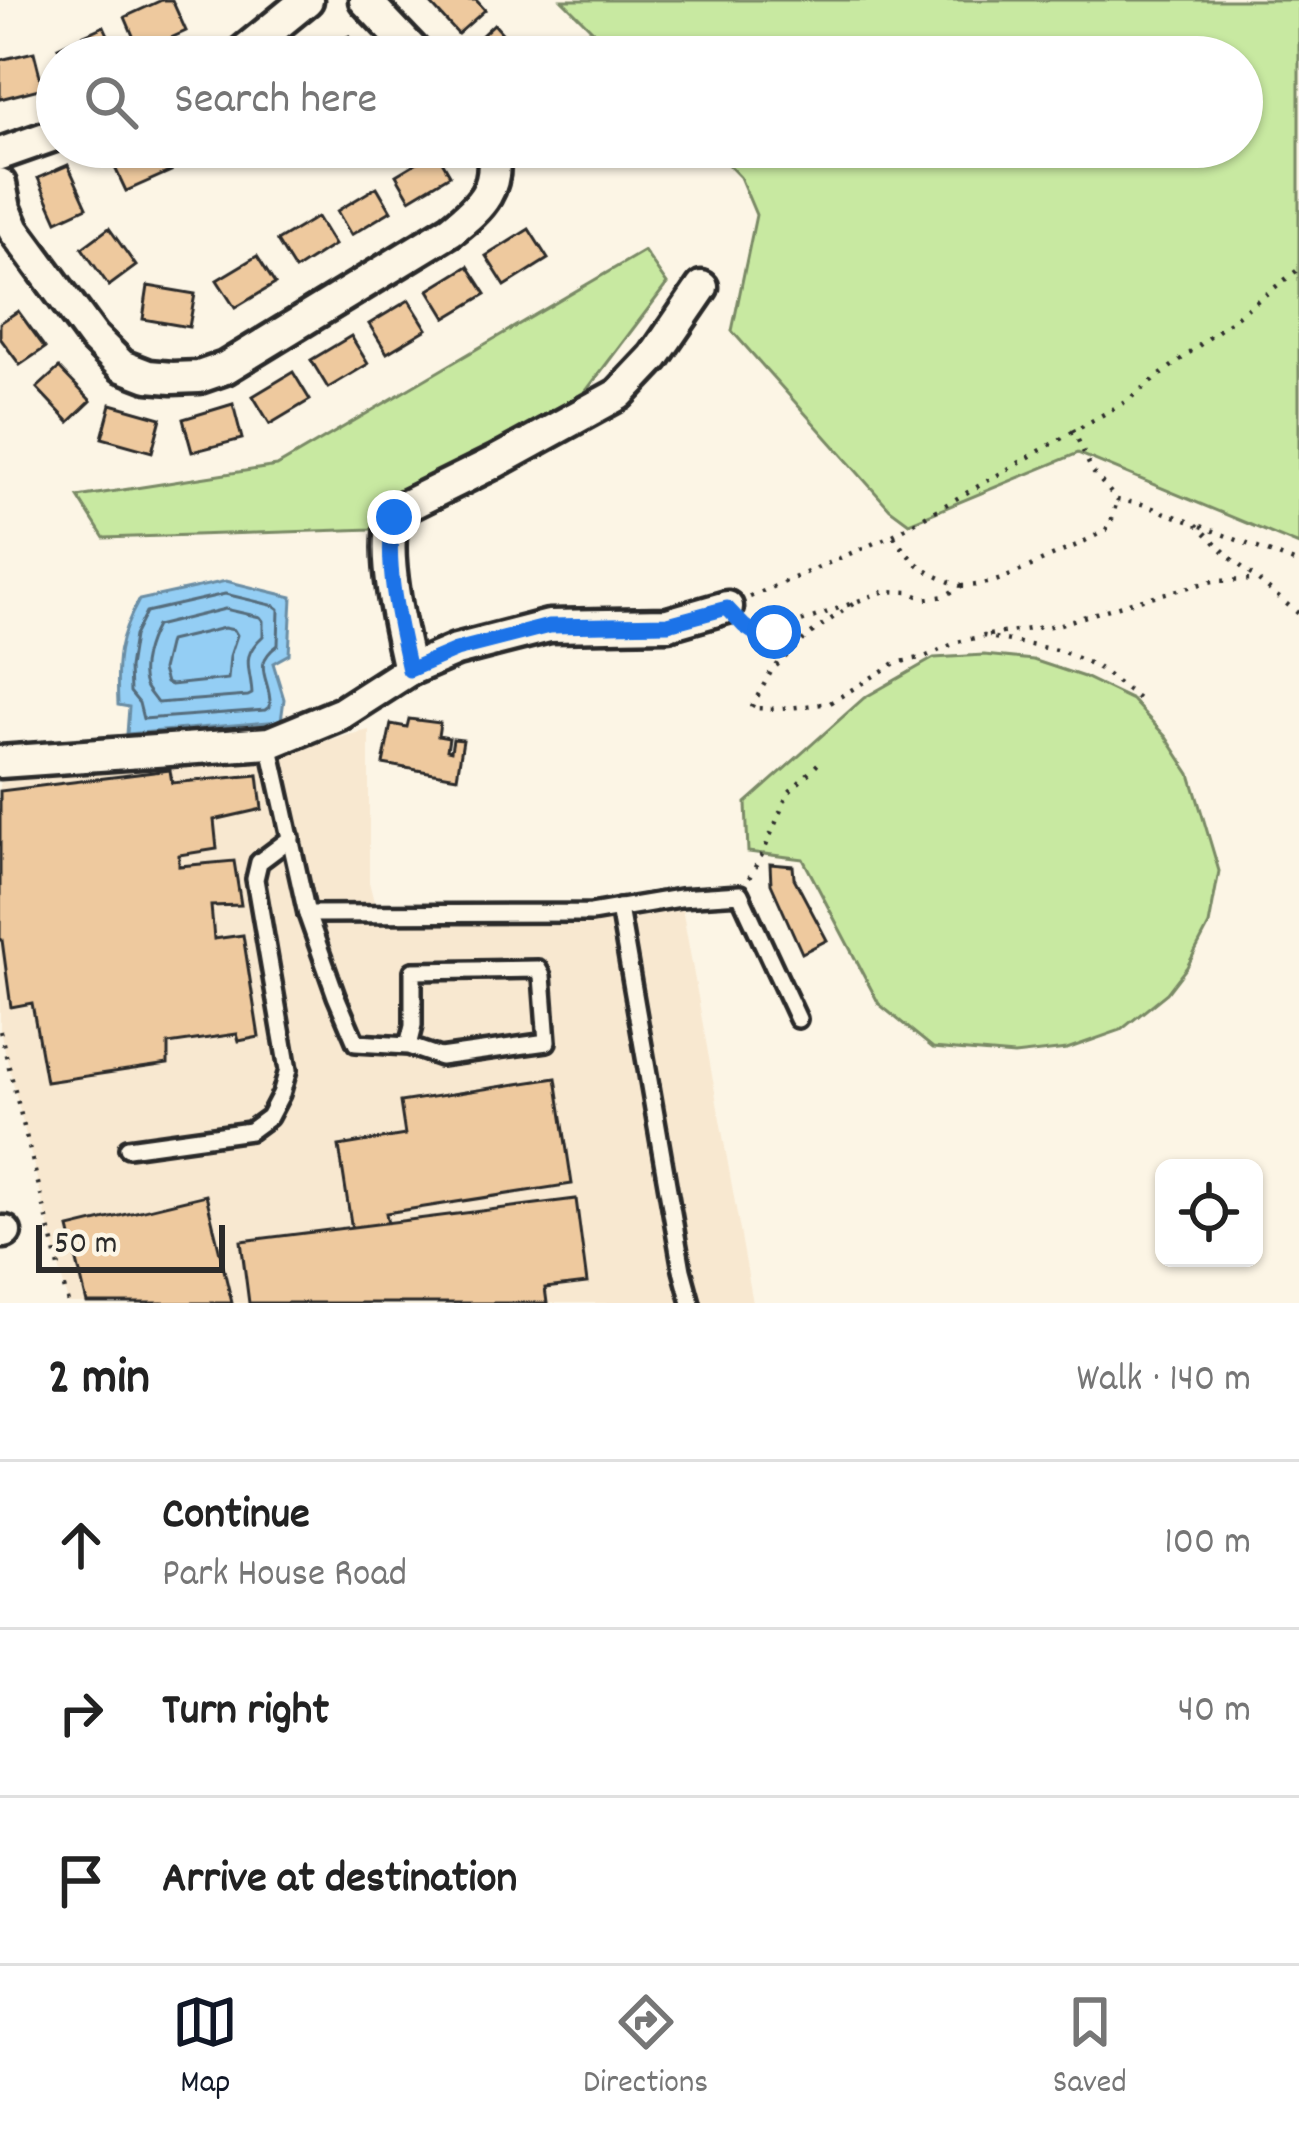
<!DOCTYPE html>
<html lang="en">
<head>
<meta charset="utf-8">
<style>
  body { margin:0; font-family:Dekko,sans-serif; background:#f2f2f2; color:#222 }
  .controls { position:absolute; right:36px; bottom:36px; display:grid; overflow:hidden; border-radius:18px; box-shadow:0 3px 9px #0004 }
  .controls button { width:108px; height:108px; display:grid; place-items:center; padding:0; border:0; border-bottom:3px solid #e0e0e0; background:#fff; color:#222; font:60px sans-serif }
  .scale { position:absolute; left:36px; bottom:30px; width:189px; box-sizing:border-box; padding-left:12px; border:6px solid #2b2b2b; border-top:0; font-size:33px; line-height:42px; white-space:nowrap; color:#2b2b2b; -webkit-text-stroke:9px #fcf5e5; paint-order:stroke }
  .stop { position:absolute; width:36px; height:36px; margin:-27px; border:9px solid #1a73e8; border-radius:50%; background:#fff }
  .stop.end { background:#1a73e8; border-color:#fff; box-shadow:0 3px 12px #0008 }
  .list { margin:0; padding:0; list-style:none }
  h2 { display:flex; justify-content:space-between; align-items:center; height:156px; margin:0; padding:0 48px; font-size:51px }
  h2 small { font-size:39px; font-weight:400; color:#767676 }
  .list li { display:grid; grid-template-columns:78px 1fr auto; gap:36px; align-items:center; box-sizing:border-box; height:168px; padding:0 48px; border-top:3px solid #e0e0e0 }
  .list b { display:block; font-size:45px; white-space:nowrap }
  .list p { margin:0; font-size:39px; white-space:nowrap; color:#767676 }
  .list em { font-size:39px; font-style:normal; color:#767676 }
  .icon { flex:none; width:66px; height:66px; fill:none; stroke:currentColor; stroke-width:2; stroke-linecap:round; stroke-linejoin:round }
  .map { position:relative; flex:none; width:1299px; height:1303px; overflow:hidden }
  .search { position:absolute; background:#fff; box-shadow:0 3px 9px #0004; left:36px; right:36px; top:36px; height:132px; display:flex; align-items:center; gap:30px; box-sizing:border-box; padding:0 42px; border-radius:66px; color:#767676; font-size:45px }
  .sheet { height:660px; background:#fff }
  nav { display:flex; justify-content:space-around; align-items:center; box-sizing:border-box; height:168px; border-top:3px solid #e0e0e0; background:#fff; font-size:33px; color:#767676 }
  nav a { display:grid; justify-items:center; gap:6px }
  nav .on { color:#111827 }
  .map>svg:first-child { display:block }
  .built { fill:#f8e8d0 }
  .green { fill:#c8e9a1; stroke:#7a8a66; stroke-width:3 }
  .water { fill:#94cef4; stroke:#6a8da4; stroke-width:3 }
  .lines { fill:none; stroke-linecap:round; stroke-linejoin:round }
  .shore { stroke:#556c7b; stroke-width:3 }
  .building { fill:#eec99e; stroke:#2b2b2b; stroke-width:3 }
  .service-casing { stroke:#2b2b2b; stroke-width:24 }
  .minor-casing { stroke:#2b2b2b; stroke-width:39 }
  .path { stroke:#2b2b2b; stroke-width:4.5; stroke-dasharray:3 9; stroke-linecap:butt }
  .service { stroke:#fcf5e5; stroke-width:15 }
  .minor { stroke:#fcf5e5; stroke-width:30 }
  .route { stroke:#1a73e8; stroke-width:15 }
</style>
</head>
<body>
<div class="map">
<svg width="1299" height="1303" viewBox="0 0 1299 1303">
  <rect width="100%" height="100%" fill="#fcf5e5"/>
  <filter id="ink" filterUnits="userSpaceOnUse"><feTurbulence type="fractalNoise" baseFrequency=".00833" numOctaves="2"/><feDisplacementMap in="SourceGraphic" scale="24" xChannelSelector="R" yChannelSelector="G"/><feConvolveMatrix kernelMatrix="1 2 1 2 8 2 1 2 1" color-interpolation-filters="sRGB"/></filter>
  <g filter="url(#ink)">
    <polygon class="built" points="369,730 369,882 379,922 593,923 682,908 753,1303 68,1303 0,1031 0,782 258,757"/>
    <g class="green">
      <polygon points="562,0 1299,0 1299,545 1078,453 909,523 890,509 732,331 756,215 740,177 711,147 1242,147 1242,57 619,57"/>
      <polygon points="644,251 667,284 586,391 518,433 400,490 372,529 104,538 78,497 277,466"/>
      <polygon points="984,655 1033,660 1084,677 1132,700 1166,737 1190,774 1219,871 1209,925 1187,967 1167,993 1121,1030 1067,1049 1014,1055 933,1048 879,1004 803,859 748,852 746,803 864,698 934,658"/>
    </g>
    <path class="water" d="M 226,581 L 292,597 L 289,654 L 273,663 L 284,699 L 281,721 L 127,734 L 129,707 L 118,705 C 116,659 117,640 139,600 Z"/>
    <g class="lines">
      <g class="shore">
        <path d="M 225,594 L 275,606 L 279,609 L 278,645 C 249,666 272,679 270,707 L 266,710 L 143,719 L 139,703 L 130,692 L 129,668 L 134,636 L 146,612 Z"/>
        <path d="M 225,609 L 260,617 L 263,621 L 263,636 C 239,658 251,667 252,694 L 248,696 L 157,703 C 153,697 148,692 145,686 C 138,668 148,641 156,626 Z"/>
        <polygon points="224,628 234,630 237,635 230,656 228,679 171,685 166,683 162,670 169,641"/>
      </g>
    </g>
    <g class="building">
      <polygon points="162,0 172,0 186,31 140,52 125,17"/>
      <polygon points="427,0 476,0 485,10 458,34"/>
      <polygon points="494,24 523,57 474,57 467,49"/>
      <polygon points="104,26 118,57 63,57 58,47"/>
      <polygon points="349,36 359,57 303,57"/>
      <polygon points="34,52 43,88 0,99 0,60"/>
      <polygon points="132,147 160,147 171,171 126,191 110,157"/>
      <polygon points="183,147 228,147 190,164"/>
      <polygon points="436,151 450,175 410,199 396,175"/>
      <polygon points="68,165 87,207 57,221 38,178"/>
      <polygon points="377,187 391,211 351,235 337,211"/>
      <polygon points="317,217 334,245 295,270 277,241"/>
      <polygon points="109,228 136,266 109,286 82,248"/>
      <polygon points="529,229 548,259 505,286 486,256"/>
      <polygon points="257,256 275,284 235,308 217,280"/>
      <polygon points="468,266 486,294 446,318 429,290"/>
      <polygon points="148,286 195,294 189,327 143,319"/>
      <polygon points="409,300 427,329 387,353 369,324"/>
      <polygon points="18,311 45,348 20,365 0,338 0,323"/>
      <polygon points="351,336 368,364 328,388 311,360"/>
      <polygon points="59,368 91,401 69,422 37,388"/>
      <polygon points="293,372 310,400 270,424 253,396"/>
      <polygon points="111,404 161,418 152,452 102,438"/>
      <polygon points="233,404 242,439 192,452 183,419"/>
      <polygon points="409,719 440,723 438,736 449,738 447,750 451,751 453,739 463,740 457,777 383,764 391,724 407,727"/>
      <polygon points="170,770 172,783 258,775 262,809 214,820 217,849 179,855 179,866 234,861 241,905 211,906 214,939 243,935 259,1037 239,1041 237,1034 168,1044 168,1064 46,1082 32,1003 11,1007 2,940 0,940 0,791"/>
      <polygon points="770,864 793,866 794,878 827,940 802,953 771,884"/>
      <polygon points="556,1078 572,1184 386,1213 388,1224 352,1230 339,1146 405,1135 400,1102"/>
      <polygon points="206,1195 232,1303 87,1303 69,1228"/>
      <polygon points="576,1199 587,1283 545,1288 547,1303 249,1303 241,1241"/>
    </g>
    <g class="lines">
      <defs>
        <g id="service">
          <polyline points="269,743 307,914 591,913 680,898 740,894 798,1019"/>
          <polyline points="619,908 682,1270 691,1303"/>
          <polyline points="307,914 336,996 356,1043 408,1046 440,1057 547,1042 542,976 538,969 413,971 413,1026 408,1046"/>
          <polyline points="128,1148 250,1131 269,1117 281,1094 288,1070 255,879 259,862 291,838"/>
        </g>
        <g id="minor">
          <polyline points="365,0 419,57"/>
          <polyline points="237,57 307,0"/>
          <polyline points="0,154 57,134"/>
          <path d="M 0,184 L 5,209 L 14,230 L 93,337 L 122,366 L 148,376 L 172,378 L 199,377 L 225,368 L 451,230 C 482,206 500,188 492,147"/>
          <path d="M 409,670 C 401,634 383,558 392,524 C 394,515 396,514 402,508 L 495,462 L 619,394 L 654,357 L 702,287"/>
          <polyline points="0,762 269,743 342,713 409,670 456,650 549,626 668,624 727,607"/>
          <polyline points="0,1232 5,1232"/>
        </g>
      </defs>
      <use href="#service" class="service-casing"/>
      <use href="#minor" class="minor-casing"/>
      <g class="path">
        <polyline points="1073,429 1092,471 1117,500 1142,504 1196,524 1232,559 1299,614"/>
        <polyline points="1201,526 1299,564"/>
        <path d="M 961,586 C 996,586 1019,571 1050,557 C 1071,548 1091,539 1110,527 L 1117,500"/>
        <polyline points="750,597 893,535 1125,402 1299,269"/>
        <polyline points="853,604 807,636 772,670 751,708 781,709 830,703 895,663 925,657 957,642 984,636 1061,651 1096,666 1141,701"/>
        <path d="M 746,628 L 757,635 L 774,632 L 885,591 L 909,592 L 925,599 L 945,596 L 961,586 C 927,574 913,565 893,535"/>
        <polyline points="989,635 1057,625 1135,601 1213,581 1258,580"/>
        <polyline points="749,878 764,851 788,793 824,758"/>
        <polyline points="0,1031 68,1303"/>
      </g>
      <use href="#service" class="service"/>
      <use href="#minor" class="minor"/>
    </g>
  </g>
  <g class="lines" filter="url(#ink)">
    <path class="route" d="M 394,517 C 383,558 400,629 409,670 L 456,650 L 549,626 L 668,624 L 727,608 L 744,626 L 757,635 L 774,632"/>
  </g>
</svg>
<div class="controls">
<button><svg class="icon" aria-label="locate" viewBox="0 0 24 24"><circle cx="12" cy="12" r="6"/><path d="M12 2v4M12 18v4M2 12h4M18 12h4"/></svg></button>
</div>
<div class="scale">50 m</div>
<div class="stop" style="left:774px;top:632px"></div>
<div class="stop end" style="left:394px;top:517px"></div>
<div class="search"><svg class="icon" aria-label="search" viewBox="0 0 24 24"><circle cx="10" cy="10" r="6"/><path d="M15 15l6 6"/></svg>Search here</div>
</div>
<section class="sheet">
<h2>2 min<small>Walk · 140 m</small></h2>
<ul class="list">
<li><svg class="icon" aria-label="ahead" viewBox="0 0 24 24"><path d="M12 20V5M6 11l6-6 6 6"/></svg><div><b>Continue</b><p>Park House Road</p></div><em>100 m</em></li>
<li><svg class="icon" aria-label="right" viewBox="0 0 24 24"><path d="M7 20v-9h11M14 6l5 5-5 5"/></svg><div><b>Turn right</b></div><em>40 m</em></li>
<li><svg class="icon" aria-label="arrive" viewBox="0 0 24 24"><path d="M6 21V4h12l-3 4 3 4H6"/></svg><div><b>Arrive at destination</b></div></li>
</ul>
</section>
<nav>
<a class="on"><svg class="icon" aria-label="map" viewBox="0 0 24 24"><path d="M3 6l6-2 6 2 6-2v14l-6 2-6-2-6 2zM9 4v14M15 6v14"/></svg>Map</a>
<a><svg class="icon" aria-label="directions" viewBox="0 0 24 24"><path d="M12 3l9 9-9 9-9-9zM9 14v-3h6M13 9l2 2-2 2"/></svg>Directions</a>
<a><svg class="icon" aria-label="saved" viewBox="0 0 24 24"><path d="M7 4h10v16l-5-4-5 4z"/></svg>Saved</a>
</nav>
</body>
</html>
